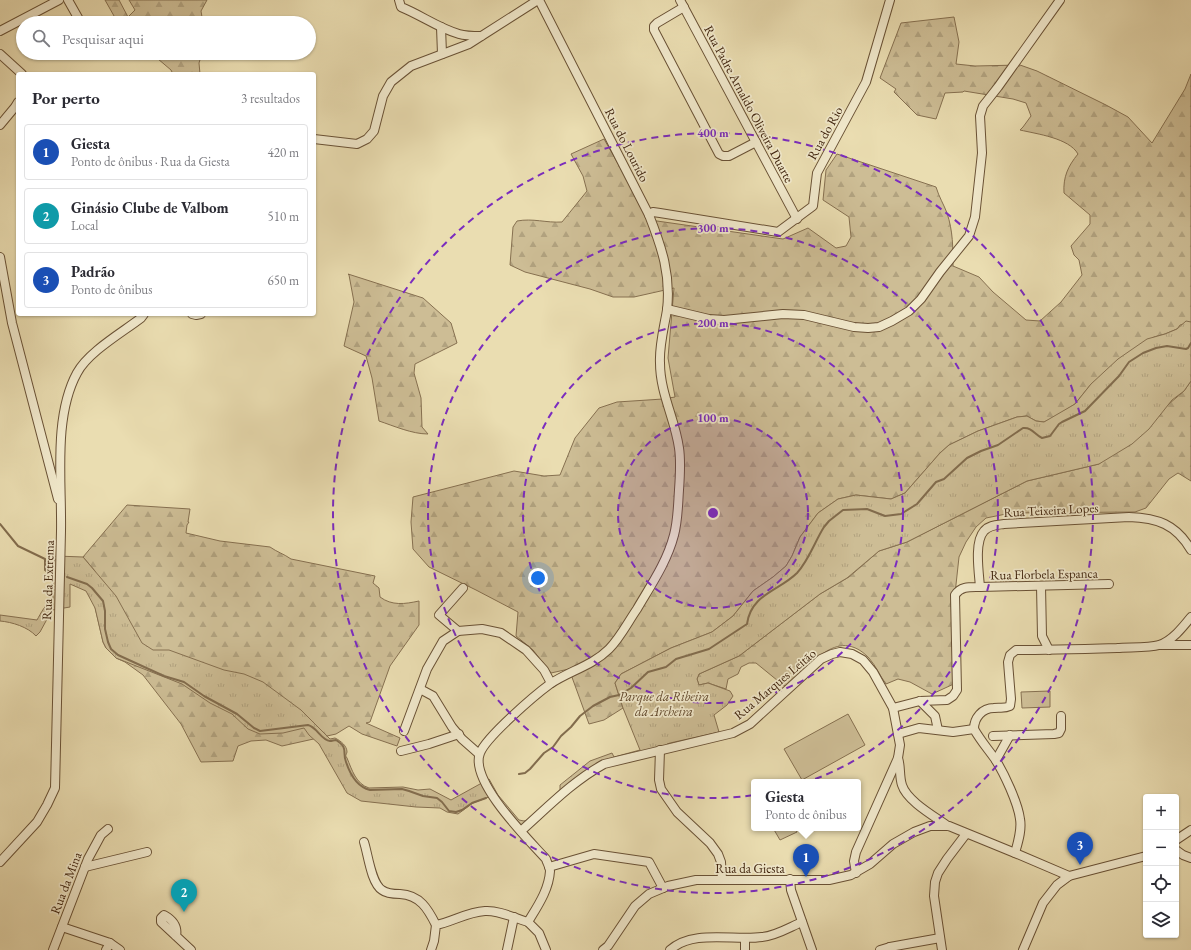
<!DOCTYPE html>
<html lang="pt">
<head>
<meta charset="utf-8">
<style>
  body { margin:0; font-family:"EB Garamond",serif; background:#f2f2f3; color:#2b2b33 }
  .controls { position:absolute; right:12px; bottom:12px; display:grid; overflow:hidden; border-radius:4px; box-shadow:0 1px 3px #0004 }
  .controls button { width:36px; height:36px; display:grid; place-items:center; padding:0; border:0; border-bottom:1px solid #e1e1e2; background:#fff; color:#2b2b33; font:20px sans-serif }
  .you { position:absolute; left:538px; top:578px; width:14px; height:14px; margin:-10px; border:3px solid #fff; border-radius:50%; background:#1a73e8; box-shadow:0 0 0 6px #1a73e833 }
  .badge { display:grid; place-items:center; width:26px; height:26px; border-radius:50%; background:#ea580c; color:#fff; font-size:13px; font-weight:700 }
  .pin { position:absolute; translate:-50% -33px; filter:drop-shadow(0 1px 2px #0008) }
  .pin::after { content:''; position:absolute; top:21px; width:14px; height:12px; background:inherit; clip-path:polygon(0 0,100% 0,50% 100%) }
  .popup { position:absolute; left:751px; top:779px; width:110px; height:52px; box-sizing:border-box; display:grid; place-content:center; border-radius:4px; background:#fff; filter:drop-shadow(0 1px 3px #0005); font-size:13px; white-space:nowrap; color:#7c7c81 }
  .popup b { font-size:15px; color:#2b2b33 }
  .popup::after { content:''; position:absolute; left:50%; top:100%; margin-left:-8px; border:8px solid transparent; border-top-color:#fff }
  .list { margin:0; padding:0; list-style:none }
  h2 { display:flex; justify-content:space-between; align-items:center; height:52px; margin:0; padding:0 16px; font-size:17px }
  h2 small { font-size:13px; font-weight:400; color:#7c7c81 }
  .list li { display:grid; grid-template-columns:26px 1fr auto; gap:12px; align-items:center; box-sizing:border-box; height:56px; margin:0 8px 8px; padding:0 8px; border:1px solid #e1e1e2; border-radius:4px }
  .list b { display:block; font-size:15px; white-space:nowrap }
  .list p { margin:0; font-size:13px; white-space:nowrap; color:#7c7c81 }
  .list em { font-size:13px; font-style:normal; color:#7c7c81 }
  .icon { flex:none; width:22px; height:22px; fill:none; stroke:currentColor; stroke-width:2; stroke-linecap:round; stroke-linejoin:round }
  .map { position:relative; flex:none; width:1191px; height:950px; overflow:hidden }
  .search { position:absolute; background:#fff; box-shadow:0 1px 3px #0004; left:16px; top:16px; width:300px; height:44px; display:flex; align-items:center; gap:10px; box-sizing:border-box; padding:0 14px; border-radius:22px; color:#7c7c81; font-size:15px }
  .panel { position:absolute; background:#fff; box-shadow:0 1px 3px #0004; left:16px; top:72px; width:300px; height:244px; border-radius:4px }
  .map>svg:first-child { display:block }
  .forest { fill:url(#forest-firs); stroke:#867050 }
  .park { fill:url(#park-tufts); stroke:#867050 }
  .pitch { fill:#cdbd95; stroke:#867050 }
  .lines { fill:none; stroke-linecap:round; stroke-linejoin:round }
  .stream { stroke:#826c4d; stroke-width:2 }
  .minor-casing { stroke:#695135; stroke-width:10 }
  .minor { stroke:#f1e9cc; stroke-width:8 }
  .ring { fill:none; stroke:#7b2cbf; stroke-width:2; stroke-dasharray:7 5 }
  .labels { text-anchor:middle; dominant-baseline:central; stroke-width:3.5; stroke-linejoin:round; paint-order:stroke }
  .street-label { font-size:13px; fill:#3e220c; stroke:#f1e9cc }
  .park-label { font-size:13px; font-style:italic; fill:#62492e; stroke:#f1e9cc }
  .centre { fill:#7b2cbf; stroke:#f1e9cc; stroke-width:2 }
  .ring-label { font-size:12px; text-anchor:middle; font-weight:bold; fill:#7b2cbf; stroke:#f1e9cc; stroke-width:3.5; stroke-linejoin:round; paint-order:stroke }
</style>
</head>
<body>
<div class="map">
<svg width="1191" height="950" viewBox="0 0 1191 950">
  <defs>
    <pattern id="forest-firs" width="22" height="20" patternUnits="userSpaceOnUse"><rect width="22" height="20" fill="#cdbd95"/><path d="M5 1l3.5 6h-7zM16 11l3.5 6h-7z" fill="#b1a27f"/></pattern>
    <pattern id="park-tufts" width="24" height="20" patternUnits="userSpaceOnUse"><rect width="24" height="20" fill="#cdbd95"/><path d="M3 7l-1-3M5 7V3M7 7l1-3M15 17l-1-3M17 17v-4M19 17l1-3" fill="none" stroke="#b1a27f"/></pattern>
  </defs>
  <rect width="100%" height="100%" fill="#eaddb1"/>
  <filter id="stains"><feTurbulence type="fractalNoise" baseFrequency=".005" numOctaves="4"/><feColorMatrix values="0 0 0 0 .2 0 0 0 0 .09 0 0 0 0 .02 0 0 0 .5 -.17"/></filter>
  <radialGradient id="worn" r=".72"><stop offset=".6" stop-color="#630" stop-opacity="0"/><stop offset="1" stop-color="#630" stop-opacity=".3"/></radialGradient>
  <g class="forest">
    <polygon points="105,0 119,0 128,17 135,10 129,0 207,0 201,11 203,23 118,23"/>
    <path d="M 954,17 L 959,42 L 956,64 L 975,66 L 1020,65 L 1037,71 L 1106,105 L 1128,117 L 1152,143 L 1185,89 L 1191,74 L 1191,322 L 1180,325 L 1177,329 L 1165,334 L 1154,337 L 1091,384 L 1075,404 L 1053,418 L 1044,422 L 1036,421 L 1027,416 L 1017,417 L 978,431 L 949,445 L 940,453 L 905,493 L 891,499 L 856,495 L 838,499 L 818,513 L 800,537 L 792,556 L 786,566 L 773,577 L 753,591 L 733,616 L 712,632 L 671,648 L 621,674 L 615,683 L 623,708 L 604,720 L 589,724 L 569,669 L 551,673 L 533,650 L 516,636 L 518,612 L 476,590 L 429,567 L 413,549 L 411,522 L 413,497 L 514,471 L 544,476 L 560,475 L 575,438 L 599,408 L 617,402 L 663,399 L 675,397 L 668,358 L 674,288 L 634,297 L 613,297 L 590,289 L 525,272 L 510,265 L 513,227 L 517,221 C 533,218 546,223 562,222 L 587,191 L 583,176 L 571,154 L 604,139 L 650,220 L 783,239 L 808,228 L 836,248 L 846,246 L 851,237 L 849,217 L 823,200 L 826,170 L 837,154 L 936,187 C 939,197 944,205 947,213 C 953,231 953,248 953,266 L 979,277 L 993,292 L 1026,320 L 1040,321 L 1061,302 L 1082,275 L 1079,260 L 1074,255 L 1071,246 L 1090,224 L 1090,215 L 1064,193 C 1063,177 1068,166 1078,154 C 1069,138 1037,134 1020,130 L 1023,127 L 1031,116 L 1026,103 L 1013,99 L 964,91 L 963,92 L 945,93 L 936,119 L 917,115 L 894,92 L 896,89 L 880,78 L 901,23 Z"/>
    <polygon points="151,53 202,53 199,63 200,74 173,74 171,70"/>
    <path d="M 348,274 L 423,298 L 451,323 L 457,343 L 415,364 L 414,373 L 421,398 L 422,427 L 428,434 C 412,434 394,426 379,421 L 372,378 L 366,356 L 344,346 L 354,302 L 349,275 Z"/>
    <path d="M 1191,381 L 1191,481 L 1178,473 L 1169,479 L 1146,508 L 1135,512 L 1011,513 L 986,518 L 976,527 L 966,542 L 959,557 L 954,603 L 956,683 L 932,694 L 910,682 L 898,679 L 886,684 C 880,676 876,666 869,658 C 836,624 810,669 785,686 L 783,685 L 756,663 L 749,663 L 741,667 L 738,674 L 728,679 L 726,689 L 708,683 L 699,685 L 697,679 L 699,674 L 739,656 L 820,594 L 849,577 L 879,551 L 907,542 L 1027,481 L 1099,464 L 1184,391 Z"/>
    <path d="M 127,505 L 190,509 L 188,522 L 189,522 L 187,525 L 186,533 L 220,541 L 270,547 C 277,552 284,554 291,559 L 375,576 L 373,583 L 379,588 L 380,597 C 392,606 405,604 419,601 L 419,625 L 390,666 L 370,722 L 366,723 L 400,738 L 397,746 L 362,734 L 349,726 L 336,734 L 282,746 L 266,740 L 251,741 L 238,746 L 233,761 L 201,762 L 181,724 L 143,675 L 125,662 L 116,658 L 106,648 L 103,642 L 95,607 L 95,571 L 83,557 Z"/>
  </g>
  <path class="park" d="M 1186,321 L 1191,322 L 1191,381 L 1184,391 L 1172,400 L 1149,429 L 1132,444 L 1099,464 L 1027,481 L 907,542 L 879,551 L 847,578 L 820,594 L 739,656 L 699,674 L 697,679 L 699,685 L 708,683 L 730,691 L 733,696 L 727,705 L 714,715 L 719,732 L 670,743 L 667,744 L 667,748 L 611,762 L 522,826 L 518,824 L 494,795 L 473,803 L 458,814 L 447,812 L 440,808 L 416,807 L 361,801 L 347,793 L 319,744 L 309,735 L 304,728 L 283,733 L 260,734 L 248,729 L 232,714 L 210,703 L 182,684 L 116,658 L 106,648 L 103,642 L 95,608 L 86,591 L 70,584 L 70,607 L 52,610 L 40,632 L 36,636 C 28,627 12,622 0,621 L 0,615 L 37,620 C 41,613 45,604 53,600 L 52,569 L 56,556 L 83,557 L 116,596 L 142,643 L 153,650 L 169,650 L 224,670 L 244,674 L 263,682 L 301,710 L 330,739 L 335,738 C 341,741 347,746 347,752 C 346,756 345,755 347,758 C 352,770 356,784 369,788 L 403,787 L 418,790 L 430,789 L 451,800 L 489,779 L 498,795 L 519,820 L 524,821 L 527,820 L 560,790 L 560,785 L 590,761 L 612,753 L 614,757 L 640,750 L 623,708 L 615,683 L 621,674 L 671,648 L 712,632 L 733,616 L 753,591 L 773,577 L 786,566 L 792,556 L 800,537 L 818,513 L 838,499 L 856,495 L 891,499 L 905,493 L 940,453 L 949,445 L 978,431 L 1017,417 L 1027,416 L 1036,421 L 1044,422 L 1075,404 L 1091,384 L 1118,359 L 1147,339 L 1165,334 L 1177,329 Z"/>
  <g class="pitch">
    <polygon points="1050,691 1050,707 1022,708 1021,692"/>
    <polygon points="848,714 865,745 802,780 784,749"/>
    <polygon points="773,828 795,828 797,832 780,840"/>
  </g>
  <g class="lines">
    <g class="stream">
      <polyline points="0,524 18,546 45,559 45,570 50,574"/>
      <path d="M 67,577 L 87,584 L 92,588 L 103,601 L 105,611 L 105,629 L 108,642 L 111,649 L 118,655 L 164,676 L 184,682 L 204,696 L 237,714 L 254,728 L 260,731 L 308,725 C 317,727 321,740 330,741 C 332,741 334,740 336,740 C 349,748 342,752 346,762 C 350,774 357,787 370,790 L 402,789 L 409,791 L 423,796 L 437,798 L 442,802 L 449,811 L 456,812 L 462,810 L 472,803 L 486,798"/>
      <path d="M 519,774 L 525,773 L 530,769 L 544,753 L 553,747 L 561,736 L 571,727 L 580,716 L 593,706 L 610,697 L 619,695 L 631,688 L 648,672 L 666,667 L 676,659 L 709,649 L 747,624 C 751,594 779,591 797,573 C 809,560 815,541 824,527 L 829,521 L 843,510 L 867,509 L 885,516 L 901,514 L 917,504 L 936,482 L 944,479 L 967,458 L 981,451 L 998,445 L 1023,428 C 1032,427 1035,435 1042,438 L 1050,436 L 1059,424 L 1062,422 L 1085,411 L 1119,376 L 1129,362 L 1143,353 L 1156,348 L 1167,346 L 1186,349 L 1188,348 L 1191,343"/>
    </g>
    <defs>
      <g id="minor">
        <polyline points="68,0 81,23"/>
        <path d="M 399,0 L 401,7 C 421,15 438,28 459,34 C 466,36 474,36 481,36"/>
        <path d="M 539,0 L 649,215 C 662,248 671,275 667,310 C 664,328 659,346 660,363 C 660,393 675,419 679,448 C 681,461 680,476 679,490 C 678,504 678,520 674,535 C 667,562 651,585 637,609 C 628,622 620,638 609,649 C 592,666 569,671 550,684 C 535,695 486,737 480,753 C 469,781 528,839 546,859 C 547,863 550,867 550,871 C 549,890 537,907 528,922 L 539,933 L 546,950"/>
        <polyline points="680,0 797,219"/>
        <polyline points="684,7 657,23 654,26 654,30 719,154 723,156 729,156 756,142"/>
        <polyline points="441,27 442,54"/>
        <polyline points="0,31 59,0"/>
        <polyline points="0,54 22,74"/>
        <polyline points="0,125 15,107 18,102"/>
        <polyline points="314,139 357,144 367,139 374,131 383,96 391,82 411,66 469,44 538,0"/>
        <polyline points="649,215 653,212 660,213 778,232 813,206 817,173 866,82 890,0"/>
        <polyline points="0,257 12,323 58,499"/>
        <polyline points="667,309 709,319 724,320 783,314 804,315 854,327 868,328 879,327 892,321 909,311 921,299 940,272 969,236 975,217 982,153 980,116 983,106 998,87 1060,0"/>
        <polyline points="192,314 196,315 201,314"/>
        <polyline points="1041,586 1042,636 1049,650"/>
        <polyline points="980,587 1109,584"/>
        <polyline points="458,631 439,615 463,588"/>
        <polyline points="1160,645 1191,645"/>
        <polyline points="420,689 433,696 452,727 462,739 479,754"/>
        <polyline points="920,701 935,716 938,730"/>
        <path d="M 893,708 L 920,701 L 947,700 L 953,696 L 957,690 L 955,595 C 961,586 970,587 980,587 C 979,573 974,542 984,531 C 989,525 997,525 1004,524 L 1129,517 C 1157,518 1176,524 1191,550"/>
        <path d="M 974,729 C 974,718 982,708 994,708 C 1000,707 1004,709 1010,706 L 1011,699 L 1008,662 L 1010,655 L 1016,650 C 1049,650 1083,649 1117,648 C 1128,647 1149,648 1159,645 C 1172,641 1183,627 1191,617"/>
        <polyline points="404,731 427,669 443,641 458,631 482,629 501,633 526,650 544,670 551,683"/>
        <path d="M 898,734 L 919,728 L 953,732 L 974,729 C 980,740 988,749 995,759 C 1004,773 1018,803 1020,819 C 1022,830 1018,842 1015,853"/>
        <polyline points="993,736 1054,734 1059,733 1061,729 1061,716"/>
        <polyline points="660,750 659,780 661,789 677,812 710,843 718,854 721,862 722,879"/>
        <polyline points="401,751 429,744 459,734"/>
        <path d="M 898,758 C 901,767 899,776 902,785 C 907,801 934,816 948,826"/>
        <polyline points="996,760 1010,735"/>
        <path d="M 521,831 C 548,807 573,781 604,764 L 733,733 L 750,724 L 821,659 L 832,654 L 840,652 L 852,654 L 863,660 L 873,672 L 893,708 L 900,745 L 898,758 L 856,852 L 854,861 L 856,873"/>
        <polyline points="1176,840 1191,830"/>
        <path d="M 364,842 C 368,854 371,883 382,890 C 387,894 395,894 400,894 C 420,895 428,909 436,925"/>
        <polyline points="1176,850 1183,855 1191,858"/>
        <path d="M 0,862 L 37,822 L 47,805 L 55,788 C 57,702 59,617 61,531 C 62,482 53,417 77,373 C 88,352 123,332 141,318 L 144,314"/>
        <polyline points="85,867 147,852"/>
        <polyline points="549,867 594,854 649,862 663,888"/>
        <polyline points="790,879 791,890 812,950"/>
        <polyline points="62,927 110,943 120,950"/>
        <path d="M 176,936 C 178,926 173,920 164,915 L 161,918 L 161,922 L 191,950"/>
        <polyline points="53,950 88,859 101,835 108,829"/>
        <polyline points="106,950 110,943"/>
        <path d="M 431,950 L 434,941 L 436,925 C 452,922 467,912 485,911 C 498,910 515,918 528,922"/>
        <polyline points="507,950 514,917"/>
        <polyline points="603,950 608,946 635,906 649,894 668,886 696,880 829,880 851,875 870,864 893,844 914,832 930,826 949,826 1015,853 1069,876"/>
        <path d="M 670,950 C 693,929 734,941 762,937 C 776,936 790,927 802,922"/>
        <polyline points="745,950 745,938"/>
        <polyline points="880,950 890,947"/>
        <polyline points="890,950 890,947 940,938"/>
        <polyline points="942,950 934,896 935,882 938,873 947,859 966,834"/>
        <polyline points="1023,950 1043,903 1057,885 1069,876 1146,856"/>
      </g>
    </defs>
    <use href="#minor" class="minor-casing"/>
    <use href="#minor" class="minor"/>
  </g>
  <circle cx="713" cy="513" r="95" fill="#7b2cbf" fill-opacity=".12"/>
  <g class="ring">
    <circle cx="713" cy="513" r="95"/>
    <circle cx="713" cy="513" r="190"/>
    <circle cx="713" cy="513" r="285"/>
    <circle cx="713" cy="513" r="380"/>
  </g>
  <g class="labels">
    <g class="street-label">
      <text transform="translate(749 104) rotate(62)">Rua Padre Arnaldo Oliveira Duarte</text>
      <text transform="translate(825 133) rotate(-61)">Rua do Rio</text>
      <text transform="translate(627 145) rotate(63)">Rua do Lourido</text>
      <text transform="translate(1051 510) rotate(-3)">Rua Teixeira Lopes</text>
      <text transform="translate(1044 574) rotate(-1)">Rua Florbela Espanca</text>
      <text transform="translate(48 580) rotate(-88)">Rua da Extrema</text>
      <text transform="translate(775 684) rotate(-40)">Rua Marques Leitão</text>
      <text x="750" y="868">Rua da Giesta</text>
      <text transform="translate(66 883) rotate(-69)">Rua da Mina</text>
    </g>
    <g class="park-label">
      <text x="664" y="696">Parque da Ribeira<tspan x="664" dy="15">da Archeira</tspan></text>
    </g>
  </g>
  <circle cx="713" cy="513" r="6" class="centre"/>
  <g class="ring-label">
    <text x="713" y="137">400 m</text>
    <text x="713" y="232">300 m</text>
    <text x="713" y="327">200 m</text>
    <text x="713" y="422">100 m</text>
  </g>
  <rect width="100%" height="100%" filter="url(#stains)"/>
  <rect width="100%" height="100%" fill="url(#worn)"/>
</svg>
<div class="controls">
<button>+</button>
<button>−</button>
<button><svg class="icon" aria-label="locate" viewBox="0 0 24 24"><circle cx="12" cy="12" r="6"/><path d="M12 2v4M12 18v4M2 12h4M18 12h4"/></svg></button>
<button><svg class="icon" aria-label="layers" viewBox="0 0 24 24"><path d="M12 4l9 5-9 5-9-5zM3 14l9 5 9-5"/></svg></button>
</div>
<div class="you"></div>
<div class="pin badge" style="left:806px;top:877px;background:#1a4fb4">1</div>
<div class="popup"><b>Giesta</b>Ponto de ônibus</div>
<div class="pin badge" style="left:184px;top:912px;background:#0f9aa8">2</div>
<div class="pin badge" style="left:1080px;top:865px;background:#1a4fb4">3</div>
<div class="search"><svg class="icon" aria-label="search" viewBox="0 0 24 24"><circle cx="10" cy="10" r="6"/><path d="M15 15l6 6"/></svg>Pesquisar aqui</div>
<section class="panel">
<h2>Por perto<small>3 resultados</small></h2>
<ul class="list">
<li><span class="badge" style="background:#1a4fb4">1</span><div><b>Giesta</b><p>Ponto de ônibus · Rua da Giesta</p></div><em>420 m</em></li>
<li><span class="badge" style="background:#0f9aa8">2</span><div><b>Ginásio Clube de Valbom</b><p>Local</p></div><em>510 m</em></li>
<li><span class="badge" style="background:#1a4fb4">3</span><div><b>Padrão</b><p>Ponto de ônibus</p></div><em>650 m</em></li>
</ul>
</section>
</div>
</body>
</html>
